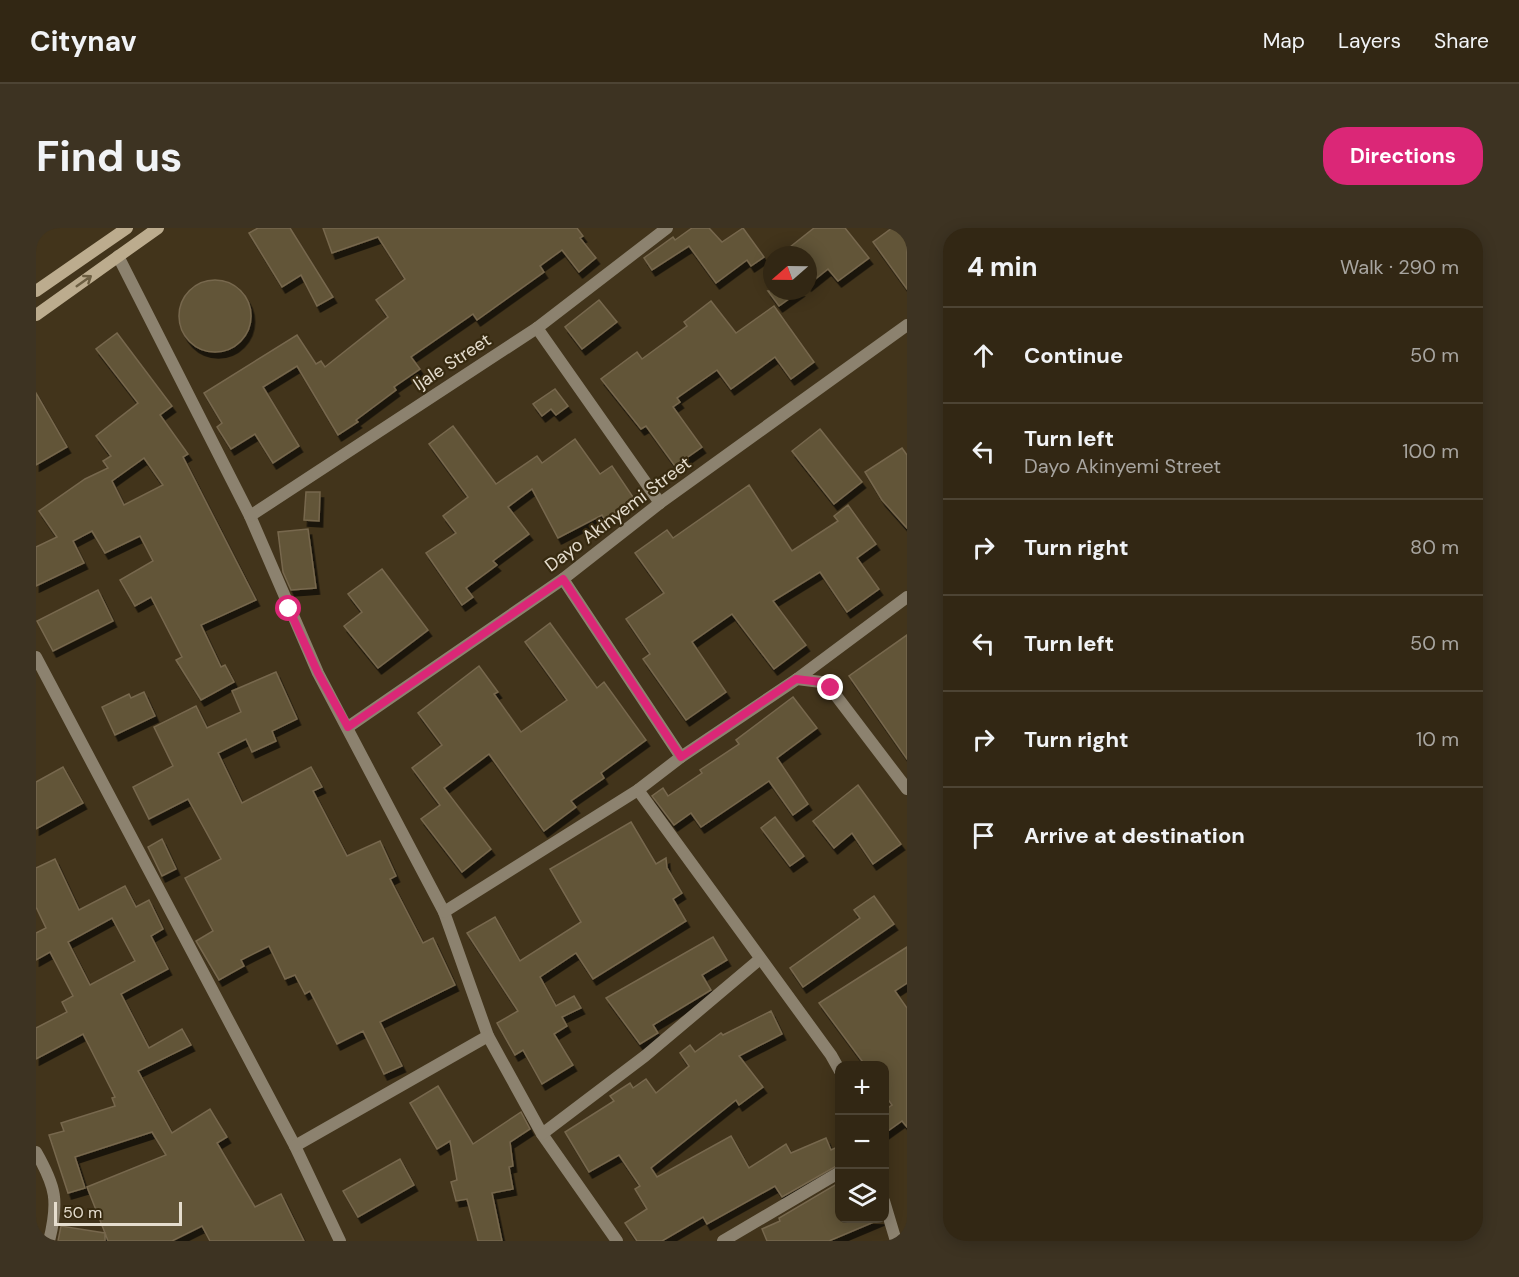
<!DOCTYPE html>
<html lang="en">
<head>
<meta charset="utf-8">
<style>
  body { margin:0; font-family:"DM Sans",sans-serif; background:#3d3322; color:#f1f3f6 }
  .controls { position:absolute; right:18px; bottom:18px; display:grid; overflow:hidden; border-radius:12px; box-shadow:0 3px 15px #0003 }
  .controls button { width:54px; height:54px; display:grid; place-items:center; padding:0; border:0; border-bottom:2px solid #4d4434; background:#322714; color:#f1f3f6; font:30px sans-serif }
  .compass { position:absolute; left:727px; top:18px; width:54px; height:54px; border-radius:50%; background:#322714; box-shadow:0 3px 15px #0003; rotate:250deg }
  .scale { position:absolute; left:18px; bottom:15px; width:128px; box-sizing:border-box; padding-left:6px; border:3px solid #e5ddce; border-top:0; font-size:16px; line-height:21px; white-space:nowrap; color:#e5ddce; -webkit-text-stroke:4px #372a10; paint-order:stroke }
  .stop { position:absolute; width:18px; height:18px; margin:-14px; border:4px solid #db2777; border-radius:50%; background:#fff }
  .stop.end { background:#db2777; border-color:#fff; box-shadow:0 2px 6px #0008 }
  .list { margin:0; padding:0; list-style:none }
  h2 { display:flex; justify-content:space-between; align-items:center; height:78px; margin:0; padding:0 24px; font-size:26px }
  h2 small { font-size:20px; font-weight:400; color:#a8a5a0 }
  .list li { display:grid; grid-template-columns:39px 1fr auto; gap:18px; align-items:center; box-sizing:border-box; height:96px; padding:0 24px; border-top:2px solid #4d4434 }
  .list b { display:block; font-size:22px; white-space:nowrap }
  .list p { margin:0; font-size:20px; white-space:nowrap; color:#a8a5a0 }
  .list em { font-size:20px; font-style:normal; color:#a8a5a0 }
  .icon { flex:none; width:33px; height:33px; fill:none; stroke:currentColor; stroke-width:2; stroke-linecap:round; stroke-linejoin:round }
  .map { position:relative; flex:none; width:871px; height:1013px; overflow:hidden; border-radius:24px }
  header { display:flex; align-items:center; gap:36px; box-sizing:border-box; height:84px; padding:0 30px; background:#322714; border-bottom:2px solid #4d4434 }
  header strong { font-size:28px }
  nav { display:flex; gap:33px; margin-inline-start:auto; font-size:21px }
  .intro { display:flex; align-items:center; justify-content:space-between; box-sizing:border-box; height:144px; padding:0 36px }
  h1 { margin:0; font-size:42px }
  .button { padding:15px 27px; border-radius:24px; background:#db2777; color:#fff; font-size:21px; font-weight:700 }
  main { display:flex; gap:36px; padding:0 36px }
  aside { flex:1; background:#322714; border-radius:24px; box-shadow:0 3px 15px #0003 }
  .map>svg:first-child { display:block }
  .building { fill:#625439; stroke:#77684d; stroke-width:1.5; fill-rule:evenodd; filter:url(#shadow) }
  .lines { fill:none; stroke-linecap:round; stroke-linejoin:round }
  .street { stroke:#8c826f; stroke-width:12 }
  .secondary { stroke:#bcac8e; stroke-width:12 }
  .oneway { stroke:#6c5e42 }
  .route { stroke:#db2777; stroke-width:8 }
  .labels { text-anchor:middle; dominant-baseline:central; stroke-width:4.5; stroke-linejoin:round; paint-order:stroke }
  .street-label { font-size:18px; fill:#e5ddce; stroke:#372a10 }
</style>
</head>
<body>
<header>
<strong>Citynav</strong>
<nav><a>Map</a><a>Layers</a><a>Share</a></nav>
</header>
<div class="intro"><h1>Find us</h1><a class="button">Directions</a></div>
<main>
<div class="map">
<svg width="871" height="1013" viewBox="0 0 871 1013">
  <defs>
    <filter id="shadow"><feDropShadow dx="3.5" dy="6" stdDeviation="0" flood-color="#0009"/></filter>
  </defs>
  <rect width="100%" height="100%" fill="#42341b"/>
  <g class="building">
    <polygon points="222,0 254,0 297,69 281,78 265,47 246,59 213,5"/>
    <polygon points="287,0 541,0 547,8 544,10 560,30 543,44 526,22 504,38 508,44 441,92 437,86 375,129 384,141 358,159 360,162 320,192 322,194 302,207 261,138 227,159 263,218 237,235 219,206 195,221 181,199 186,195 168,165 261,107 280,136 285,133 289,139 352,89 340,72 369,51 342,9 296,25"/>
    <polygon points="656,0 673,0 686,14 707,0 728,29 715,38 711,32 680,55 653,18 616,42 608,30 637,9 639,12"/>
    <polygon points="778,0 809,0 833,30 802,53 792,41 772,57 772,27 744,27"/>
    <polygon points="856,0 871,0 871,61 837,14"/>
    <circle cx="179" cy="88" r="36"/>
    <polygon points="732,63 764,63 743,78"/>
    <polygon points="563,72 581,94 546,121 529,99"/>
    <polygon points="675,73 700,105 738,78 778,134 755,151 739,129 695,161 681,142 641,170 644,174 637,179 666,219 639,238 610,198 605,201 565,151 601,124 606,131 651,98 648,94"/>
    <path d="M 81,105 L 136,178 L 124,187 L 152,226 L 147,229 L 220,372 L 165,397 L 185,439 L 189,437 L 198,454 L 165,472 L 140,432 L 146,429 L 115,369 L 99,378 L 84,352 L 117,333 L 104,308 L 69,325 L 56,303 L 37,313 L 48,335 L 0,358 L 0,319 L 21,309 L 3,283 L 49,251 L 72,240 L 67,233 L 75,228 L 60,208 L 102,175 L 60,121 ZM 108,230 L 127,257 L 88,277 L 76,253 Z"/>
    <polygon points="519,161 532,178 520,187 515,181 506,188 497,176"/>
    <polygon points="0,165 31,219 0,237"/>
    <polygon points="417,198 460,256 501,228 506,235 539,211 564,246 576,238 599,272 569,292 566,287 522,310 496,261 472,279 493,306 457,333 461,337 430,360 437,369 426,377 390,325 420,305 407,288 432,269 393,216"/>
    <polygon points="784,201 826,254 798,276 756,223"/>
    <polygon points="866,220 871,227 871,300 846,272 829,244"/>
    <polygon points="713,257 756,323 802,293 798,288 812,277 840,316 821,330 843,361 811,384 784,344 737,373 770,417 738,441 696,386 656,414 690,464 650,492 607,431 614,426 590,391 628,365 599,325 631,302 637,310"/>
    <polygon points="270,264 284,264 283,293 268,292"/>
    <polygon points="272,301 280,360 255,362 247,344 242,304"/>
    <polygon points="346,341 392,402 342,440 308,398 326,384 312,366"/>
    <polygon points="62,362 77,393 17,423 1,393"/>
    <polygon points="514,395 561,460 568,454 610,512 565,545 568,550 535,573 540,579 508,603 453,526 408,560 455,621 426,644 385,591 404,577 376,540 406,517 382,485 443,438 462,464 458,466 485,504 531,472 489,414"/>
    <polygon points="871,407 871,531 813,448"/>
    <polygon points="240,444 261,491 236,503 240,513 216,524 210,511 182,525 206,575 275,539 286,559 277,563 311,628 344,613 360,648 354,651 387,715 397,710 419,757 344,794 366,838 348,846 327,803 301,816 274,763 269,766 259,747 249,751 233,718 205,732 208,738 183,752 160,713 177,703 149,650 185,631 152,571 113,591 97,559 137,538 118,499 160,478 171,500 205,484 196,463"/>
    <polygon points="108,464 119,488 79,507 66,479 93,466 95,470"/>
    <polygon points="757,469 781,500 741,530 772,576 757,587 733,553 665,599 655,585 638,597 616,568 627,560 632,568 666,545 664,542 703,516 700,512"/>
    <polygon points="27,539 47,575 0,601 0,554"/>
    <polygon points="822,557 865,616 837,636 816,605 798,620 777,593"/>
    <polygon points="739,589 768,628 754,638 725,600"/>
    <polygon points="595,594 620,636 630,630 631,640 646,665 637,671 650,693 557,751 540,725 504,749 520,778 538,768 545,780 526,789 531,798 518,806 537,837 506,856 487,822 479,827 461,795 482,783 431,705 459,689 484,733 545,694 514,641"/>
    <polygon points="126,611 140,641 126,648 112,619"/>
    <path d="M 19,631 L 43,682 L 89,658 L 100,679 L 113,672 L 127,701 L 115,708 L 132,741 L 85,766 L 113,820 L 146,801 L 155,817 L 102,843 L 136,905 L 174,881 L 191,909 L 181,915 L 219,979 L 245,966 L 268,1013 L 174,1013 L 166,998 L 136,1013 L 72,1013 L 69,1005 L 69,1013 L 22,1013 L 25,998 L 69,1005 L 51,959 L 130,927 L 116,904 L 39,929 L 49,960 L 32,965 L 13,907 L 28,903 L 25,895 L 79,878 L 76,870 L 79,869 L 47,806 L 0,831 L 0,800 L 31,784 L 26,774 L 37,768 L 14,724 L 0,732 L 0,705 L 10,700 L 0,679 L 0,640 ZM 76,690 L 99,733 L 54,757 L 32,714 Z"/>
    <polygon points="838,668 858,696 767,759 754,740 824,690 818,682"/>
    <polygon points="677,709 691,732 666,747 675,762 617,797 622,805 604,816 570,770"/>
    <polygon points="871,719 871,755 859,763 871,780 871,899 866,893 849,905 849,882 856,877 849,867 849,837 829,837 783,775"/>
    <polygon points="735,783 746,806 703,828 727,859 703,877 700,872 615,940 621,949 695,908 713,940 750,916 755,925 790,910 795,922 804,918 804,936 746,969 739,958 671,996 667,989 626,1013 601,1013 589,995 611,981 599,961 604,958 583,927 553,944 529,904 578,873 574,868 594,855 597,860 610,851 620,865 653,838 644,825 654,817 659,824 685,805 687,807"/>
    <polygon points="402,858 437,916 485,884 494,901 474,914 477,938 473,939 477,961 456,965 466,1013 442,1013 431,971 420,973 415,954 421,952 414,913 401,921 374,875"/>
    <polygon points="364,931 378,957 322,989 307,963"/>
    <polygon points="804,954 804,990 845,991 793,1013 731,1013 726,1001 744,993 743,990"/>
  </g>
  <g class="lines">
    <g class="street">
      <polyline points="82,28 214,288 282,445 408,684 452,808 506,906 581,1013"/>
      <polyline points="501,100 624,275"/>
      <polyline points="214,288 501,100 631,0"/>
      <polyline points="527,351 645,529"/>
      <polyline points="0,429 259,918 304,1013"/>
      <polyline points="761,451 785,454 795,461 871,561"/>
      <polyline points="312,499 527,351 624,275 871,97"/>
      <polyline points="602,562 795,827 804,843"/>
      <polyline points="408,684 602,562 645,529 761,451 871,369"/>
      <polyline points="506,906 609,828 724,731"/>
      <polyline points="259,918 452,808"/>
      <path d="M 0,924 C 20,959 23,973 13,1013"/>
      <polyline points="848,973 860,1013"/>
      <polyline points="687,1013 804,944"/>
    </g>
    <g class="secondary">
      <polyline points="0,63 91,0"/>
      <polyline points="0,87 122,0"/>
    </g>
  </g>
  <defs><path id="oneway-shaft" d="M-6 0H5M1.5-3L5.5 0L1.5 3" fill="none" stroke-width="1.6" stroke-linecap="round" stroke-linejoin="round" transform="scale(1.5)"/></defs>
  <use class="oneway" href="#oneway-shaft" transform="translate(48 53) rotate(-35)"/>
  <g class="lines">
    <polyline class="route" points="253,381 282,445 312,499 527,351 645,529 760,451 785,454 795,460"/>
  </g>
  <g class="labels">
    <g class="street-label">
      <text transform="translate(416 134) rotate(-33)">Ijale Street</text>
      <text transform="translate(582 286) rotate(-37)">Dayo Akinyemi Street</text>
    </g>
  </g>
</svg>
<div class="controls">
<button>+</button>
<button>−</button>
<button><svg class="icon" aria-label="layers" viewBox="0 0 24 24"><path d="M12 4l9 5-9 5-9-5zM3 14l9 5 9-5"/></svg></button>
</div>
<svg class="compass" viewBox="-18 -18 36 36"><path d="M0-13l5 13h-10z" fill="#e53935"/><path d="M0 13l5-13h-10z" fill="#a8a5a0"/></svg>
<div class="scale">50 m</div>
<div class="stop" style="left:253px;top:381px"></div>
<div class="stop end" style="left:795px;top:460px"></div>
</div>
<aside>
<h2>4 min<small>Walk · 290 m</small></h2>
<ul class="list">
<li><svg class="icon" aria-label="ahead" viewBox="0 0 24 24"><path d="M12 20V5M6 11l6-6 6 6"/></svg><div><b>Continue</b></div><em>50 m</em></li>
<li><svg class="icon" aria-label="left" viewBox="0 0 24 24"><path d="M17 20v-9H6M10 6l-5 5 5 5"/></svg><div><b>Turn left</b><p>Dayo Akinyemi Street</p></div><em>100 m</em></li>
<li><svg class="icon" aria-label="right" viewBox="0 0 24 24"><path d="M7 20v-9h11M14 6l5 5-5 5"/></svg><div><b>Turn right</b></div><em>80 m</em></li>
<li><svg class="icon" aria-label="left" viewBox="0 0 24 24"><path d="M17 20v-9H6M10 6l-5 5 5 5"/></svg><div><b>Turn left</b></div><em>50 m</em></li>
<li><svg class="icon" aria-label="right" viewBox="0 0 24 24"><path d="M7 20v-9h11M14 6l5 5-5 5"/></svg><div><b>Turn right</b></div><em>10 m</em></li>
<li><svg class="icon" aria-label="arrive" viewBox="0 0 24 24"><path d="M6 21V4h12l-3 4 3 4H6"/></svg><div><b>Arrive at destination</b></div></li>
</ul>
</aside>
</main>
</body>
</html>
